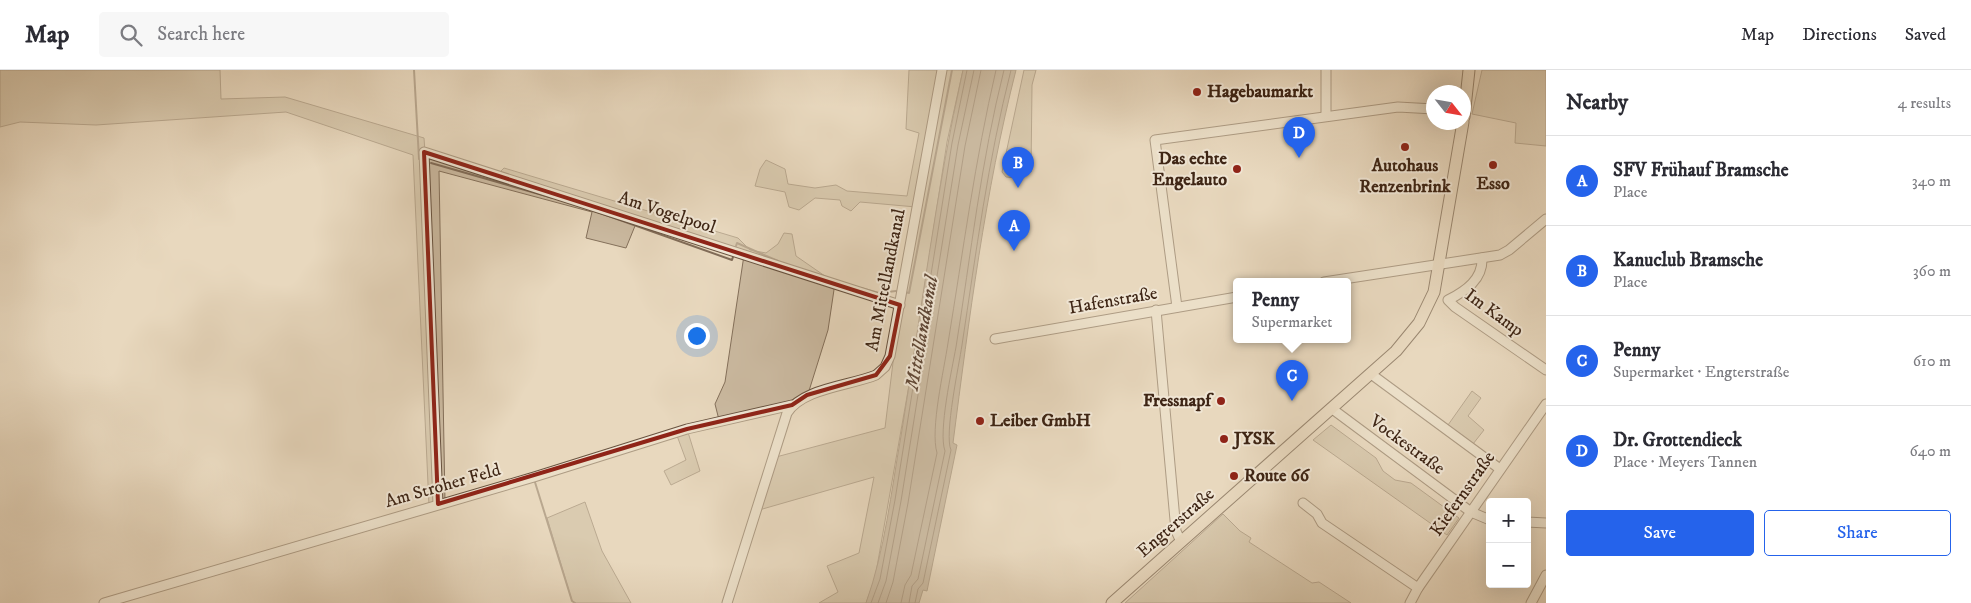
<!DOCTYPE html>
<html lang="en">
<head>
<meta charset="utf-8">
<style>
  body { margin:0; font-family:"IM FELL DW Pica",serif; background:#f7f7f7; color:#2b2b33 }
  .controls { position:absolute; right:15px; bottom:15px; display:grid; overflow:hidden; border-radius:5px; box-shadow:0 5px 20px #0002 }
  .controls button { width:45px; height:45px; display:grid; place-items:center; padding:0; border:0; border-bottom:1px solid #e1e1e2; background:#fff; color:#2b2b33; font:25px sans-serif }
  .compass { position:absolute; left:1426px; top:15px; width:45px; height:45px; border-radius:50%; background:#fff; box-shadow:0 5px 20px #0002; rotate:121deg }
  .you { position:absolute; left:696px; top:265px; width:18px; height:18px; margin:-12px; border:4px solid #fff; border-radius:50%; background:#1a73e8; box-shadow:0 0 0 8px #1a73e833 }
  .badge { display:grid; place-items:center; width:32px; height:32px; border-radius:50%; background:#2563eb; color:#fff; font-size:16px; font-weight:700 }
  .pin { position:absolute; translate:-50% -41px; filter:drop-shadow(0 1px 2px #0008) }
  .pin::after { content:''; position:absolute; top:26px; width:18px; height:15px; background:inherit; clip-path:polygon(0 0,100% 0,50% 100%) }
  .popup { position:absolute; left:1233px; top:208px; width:118px; height:65px; box-sizing:border-box; display:grid; place-content:center; border-radius:5px; background:#fff; filter:drop-shadow(0 1px 4px #0005); font-size:16px; white-space:nowrap; color:#7c7c81 }
  .popup b { font-size:19px; color:#2b2b33 }
  .popup::after { content:''; position:absolute; left:50%; top:100%; margin-left:-10px; border:10px solid transparent; border-top-color:#fff }
  .list { margin:0; padding:0; list-style:none }
  h2 { display:flex; justify-content:space-between; align-items:center; height:65px; margin:0; padding:0 20px; font-size:21px }
  h2 small { font-size:16px; font-weight:400; color:#7c7c81 }
  .list li { display:grid; grid-template-columns:32px 1fr auto; gap:15px; align-items:center; box-sizing:border-box; height:90px; padding:0 20px; border-top:1px solid #e1e1e2 }
  .list b { display:block; font-size:19px; white-space:nowrap }
  .list p { margin:0; font-size:16px; white-space:nowrap; color:#7c7c81 }
  .list em { font-size:16px; font-style:normal; color:#7c7c81 }
  .actions { display:flex; gap:10px; padding:15px 20px }
  .actions a { flex:1; padding:11px 0; border:1px solid #2563eb; border-radius:5px; text-align:center; font-size:18px; color:#2563eb }
  .actions .main { background:#2563eb; color:#fff }
  .icon { flex:none; width:28px; height:28px; fill:none; stroke:currentColor; stroke-width:2; stroke-linecap:round; stroke-linejoin:round }
  .map { position:relative; flex:none; width:1546px; height:533px; overflow:hidden }
  header { display:flex; align-items:center; gap:30px; box-sizing:border-box; height:70px; padding:0 25px; background:#fff; border-bottom:1px solid #e1e1e2 }
  header strong { font-size:24px }
  nav { display:flex; gap:28px; margin-inline-start:auto; font-size:18px }
  .search { width:350px; height:45px; background:#f7f7f7; display:flex; align-items:center; gap:12px; box-sizing:border-box; padding:0 18px; border-radius:5px; color:#7c7c81; font-size:19px }
  main { display:flex }
  aside { flex:1; background:#fff }
  .map>svg:first-child { display:block }
  .green { fill:#cbbaa1; stroke:#84705b }
  .water { fill:#ae9b85; stroke:#816c58 }
  .lines { fill:none; stroke-linecap:round; stroke-linejoin:round }
  .shore { stroke:#76604d; stroke-width:1 }
  .stream { stroke:#816c58; stroke-width:2 }
  .minor-casing { stroke:#68523f; stroke-width:11 }
  .major-casing { stroke:#3e2515; stroke-width:13 }
  .minor { stroke:#f0e6d5; stroke-width:9 }
  .major { stroke:#e8d8be; stroke-width:11 }
  .marked { fill:none; stroke:#8f2418; stroke-width:4; stroke-linejoin:round }
  .poi-dot { fill:#8f2418; stroke:#f0e6d5; stroke-width:2 }
  .labels { text-anchor:middle; dominant-baseline:central; stroke-width:4; stroke-linejoin:round; paint-order:stroke }
  .poi-label { font-size:18px; font-weight:bold; fill:#3e2515; stroke:#f0e6d5; text-anchor:start }
  .street-label { font-size:18px; fill:#3e2515; stroke:#f0e6d5 }
  .water-label { font-size:19px; font-style:italic; fill:#604837; stroke:#f0e6d5 }
</style>
</head>
<body>
<header>
<strong>Map</strong>
<div class="search"><svg class="icon" aria-label="search" viewBox="0 0 24 24"><circle cx="10" cy="10" r="6"/><path d="M15 15l6 6"/></svg>Search here</div>
<nav><a>Map</a><a>Directions</a><a>Saved</a></nav>
</header>
<main>
<div class="map">
<svg width="1546" height="533" viewBox="0 0 1546 533">
  <rect width="100%" height="100%" fill="#e8d8be"/>
  <filter id="stains"><feTurbulence type="fractalNoise" baseFrequency=".004" numOctaves="4"/><feColorMatrix values="0 0 0 0 .2 0 0 0 0 .09 0 0 0 0 .02 0 0 0 .5 -.17"/></filter>
  <radialGradient id="worn" r=".72"><stop offset=".6" stop-color="#630" stop-opacity="0"/><stop offset="1" stop-color="#630" stop-opacity=".3"/></radialGradient>
  <g class="green">
    <polygon points="0,0 220,0 221,29 285,27 424,68 425,82 497,105 504,98 738,168 750,180 766,183 778,174 784,163 792,164 796,186 835,213 828,260 808,324 797,327 793,337 719,350 715,334 725,312 744,185 637,151 626,178 586,168 592,142 439,101 445,432 429,436 413,85 286,42 96,55 20,52 0,57"/>
    <polygon points="909,0 963,0 947,72 912,298 875,508 866,533 819,533 838,522 827,496 859,483 874,407 759,440 776,387 885,358 900,235 916,137 860,132 851,141 842,136 840,130 815,128 799,140 789,137 785,122 755,116 760,99 766,90 785,99 788,114 815,118 836,115 847,121 907,126 919,63 906,59"/>
    <polygon points="1024,0 1036,0 1032,15 1031,102 1020,101 1016,108 1006,107 1002,102"/>
    <polygon points="1482,0 1546,0 1546,76 1515,73 1516,53 1472,44"/>
    <polygon points="1472,321 1481,328 1468,346 1484,360 1473,374 1448,355"/>
    <polygon points="1331,355 1376,388 1383,401 1395,410 1411,413 1459,448 1447,465 1313,370"/>
    <polygon points="687,359 700,401 671,415 664,401 686,390 676,363"/>
    <polygon points="585,432 602,481 631,533 575,533 572,531 547,448"/>
    <polygon points="1223,444 1240,461 1251,468 1249,472 1312,513 1319,512 1351,533 1125,533"/>
  </g>
  <path class="water" d="M 963,0 L 1016,0 C 985,122 969,249 953,373 L 957,375 L 927,521 L 923,520 L 919,533 L 866,533 C 885,480 891,422 901,366 C 921,244 936,121 963,0 Z"/>
  <g class="lines">
    <g class="shore">
      <polyline points="871,533 880,509 895,430 952,73 967,0"/>
      <polyline points="878,533 886,511 901,431 958,75 974,0"/>
      <polyline points="886,533 893,512 908,433 965,76 981,0"/>
      <path d="M 901,533 L 905,515 L 911,505 L 937,383 C 930,359 944,300 948,273 C 963,182 975,90 996,0"/>
      <path d="M 909,533 L 912,516 L 918,509 L 945,381 C 938,362 952,299 956,277 C 971,184 981,91 1004,0"/>
      <path d="M 915,533 L 918,519 L 923,513 L 951,380 C 944,365 959,295 962,275 C 976,183 988,90 1011,0"/>
    </g>
    <g class="stream">
      <polyline points="414,0 419,89"/>
      <polyline points="431,93 553,128"/>
      <polyline points="589,139 732,190 733,187"/>
      <polyline points="736,176 737,173 778,191"/>
      <polyline points="861,218 879,223 896,221"/>
      <polyline points="905,222 909,223 952,0"/>
      <polyline points="534,409 572,531 575,533"/>
    </g>
    <defs>
      <g id="minor">
        <polyline points="1326,0 1326,45"/>
        <path d="M 1482,188 C 1483,209 1466,221 1448,230 L 1455,237 L 1546,300"/>
        <polyline points="1324,212 1500,185 1509,180 1546,149"/>
        <polyline points="1177,237 1155,70 1398,37 1434,39"/>
        <polyline points="1156,240 1176,461 1181,472"/>
        <polyline points="995,269 1237,227"/>
        <polyline points="1371,304 1500,399"/>
        <polyline points="1331,338 1471,442 1490,450"/>
        <polyline points="1303,433 1317,444 1322,453 1418,518"/>
        <polyline points="438,434 424,82 900,235"/>
        <polyline points="1527,452 1546,453"/>
        <polyline points="104,533 534,407 687,359 792,335"/>
        <path d="M 727,533 L 787,343 C 803,318 849,316 876,305 L 885,297 L 890,286 L 942,0"/>
        <polyline points="1410,533 1418,518 1546,334"/>
        <polyline points="1531,533 1546,505"/>
      </g>
      <g id="major">
        <polyline points="1464,47 1469,0"/>
        <polyline points="1112,533 1396,281 1419,253 1434,222 1463,52"/>
      </g>
    </defs>
    <use href="#minor" class="minor-casing"/>
    <use href="#major" class="major-casing"/>
    <use href="#minor" class="minor"/>
    <use href="#major" class="major"/>
  </g>
  <path d="M0 0H1546V533H0ZM 424,82 L 900,235 L 890,286 L 876,305 L 807,325 L 792,335 L 687,359 L 438,434 Z" fill="#e8d8be" fill-opacity=".55" fill-rule="evenodd"/>
  <path class="marked" d="M 424,82 L 900,235 L 890,286 L 876,305 L 807,325 L 792,335 L 687,359 L 438,434 Z"/>
  <g class="poi-dot">
    <circle cx="1197" cy="22" r="5"/>
    <circle cx="1405" cy="77" r="5"/>
    <circle cx="1493" cy="95" r="5"/>
    <circle cx="1237" cy="99" r="5"/>
    <circle cx="1221" cy="331" r="5"/>
    <circle cx="980" cy="351" r="5"/>
    <circle cx="1224" cy="369" r="5"/>
    <circle cx="1234" cy="406" r="5"/>
  </g>
  <g class="labels">
    <g class="poi-label">
      <text x="1207" y="22">Hagebaumarkt</text>
      <text x="1227" y="89" text-anchor="end">Das echte<tspan x="1227" dy="21">Engelauto</tspan></text>
      <text x="1405" y="96" text-anchor="middle">Autohaus<tspan x="1405" dy="21">Renzenbrink</tspan></text>
      <text x="1493" y="114" text-anchor="middle">Esso</text>
      <text x="1211" y="331" text-anchor="end">Fressnapf</text>
      <text x="990" y="351">Leiber GmbH</text>
      <text x="1234" y="369">JYSK</text>
      <text x="1244" y="406">Route 66</text>
    </g>
    <g class="street-label">
      <text transform="translate(667 143) rotate(18)">Am Vogelpool</text>
      <text transform="translate(886 210) rotate(-79)">Am Mittellandkanal</text>
      <text transform="translate(1113 231) rotate(-10)">Hafenstraße</text>
      <text transform="translate(1494 243) rotate(36)">Im Kamp</text>
      <text transform="translate(1407 375) rotate(36)">Vockestraße</text>
      <text transform="translate(443 416) rotate(-16)">Am Stroher Feld</text>
      <text transform="translate(1463 424) rotate(-55)">Kiefernstraße</text>
      <text transform="translate(1176 453) rotate(-41)">Engterstraße</text>
    </g>
    <g class="water-label">
      <text transform="translate(922 263) rotate(-80)">Mittellandkanal</text>
    </g>
  </g>
  <rect width="100%" height="100%" filter="url(#stains)"/>
  <rect width="100%" height="100%" fill="url(#worn)"/>
</svg>
<div class="controls">
<button>+</button>
<button>−</button>
</div>
<svg class="compass" viewBox="-18 -18 36 36"><path d="M0-13l5 13h-10z" fill="#e53935"/><path d="M0 13l5-13h-10z" fill="#7c7c81"/></svg>
<div class="you"></div>
<div class="pin badge" style="left:1014px;top:181px">A</div>
<div class="pin badge" style="left:1018px;top:118px">B</div>
<div class="pin badge" style="left:1292px;top:331px">C</div>
<div class="popup"><b>Penny</b>Supermarket</div>
<div class="pin badge" style="left:1299px;top:88px">D</div>
</div>
<aside>
<h2>Nearby<small>4 results</small></h2>
<ul class="list">
<li><span class="badge">A</span><div><b>SFV Frühauf Bramsche</b><p>Place</p></div><em>340 m</em></li>
<li><span class="badge">B</span><div><b>Kanuclub Bramsche</b><p>Place</p></div><em>360 m</em></li>
<li><span class="badge">C</span><div><b>Penny</b><p>Supermarket · Engterstraße</p></div><em>610 m</em></li>
<li><span class="badge">D</span><div><b>Dr. Grottendieck</b><p>Place · Meyers Tannen</p></div><em>640 m</em></li>
</ul>
<div class="actions"><a class="main">Save</a><a>Share</a></div>
</aside>
</main>
</body>
</html>
